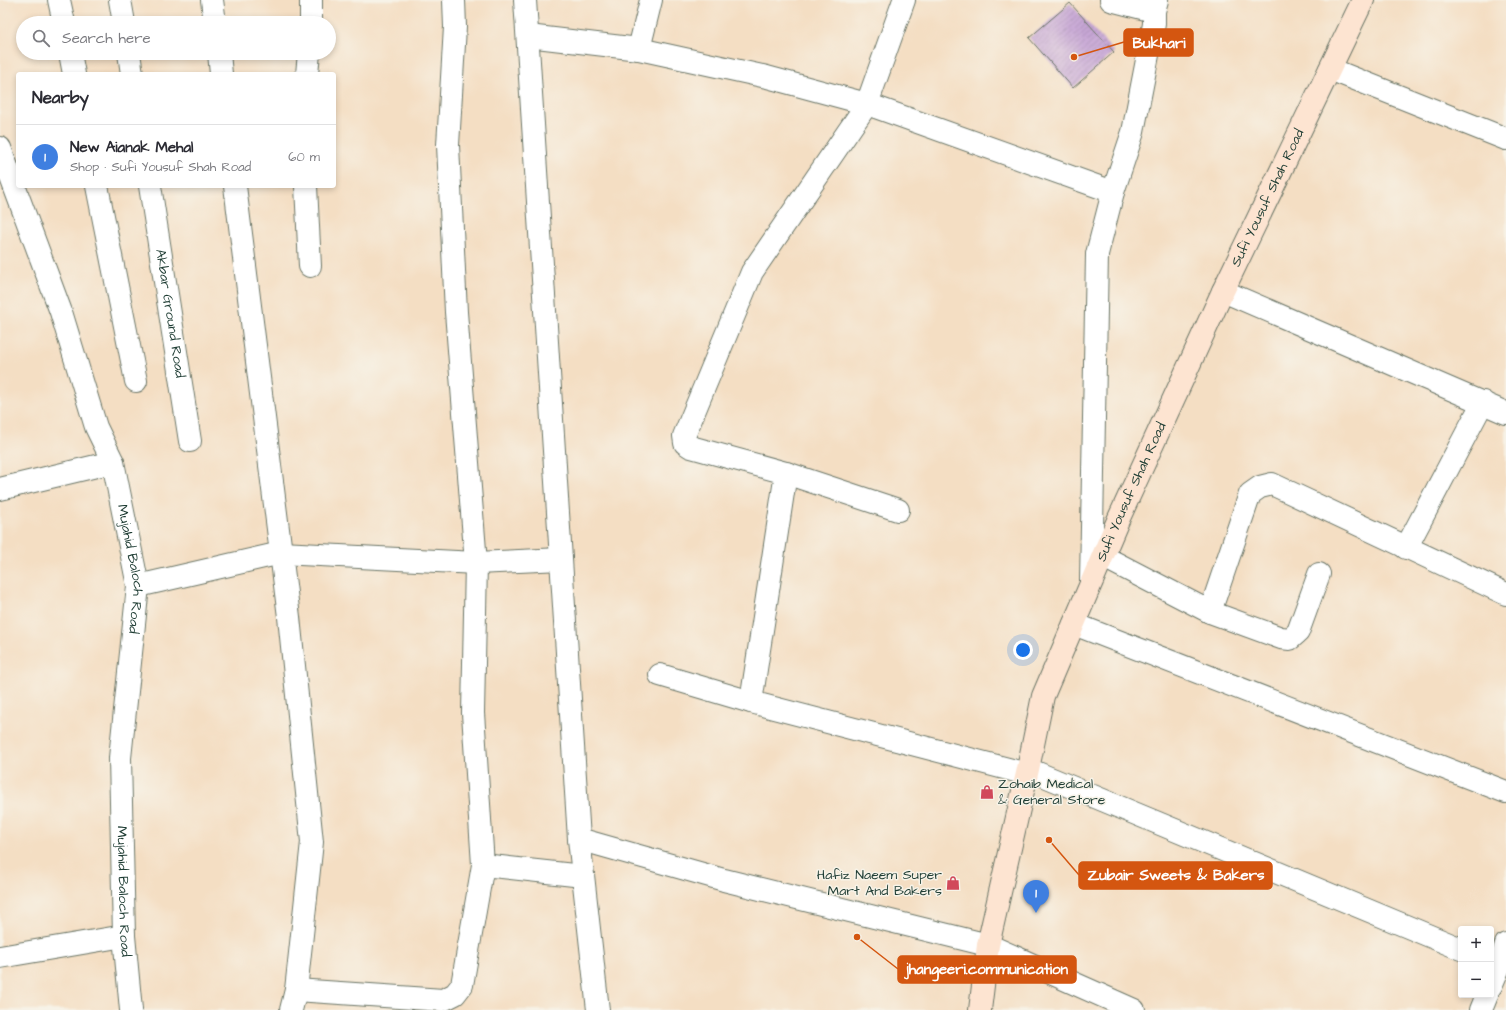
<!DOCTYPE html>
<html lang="en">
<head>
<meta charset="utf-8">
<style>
  body { margin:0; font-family:"Architects Daughter",sans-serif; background:#f2f2f3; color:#2b2b33 }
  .controls { position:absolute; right:12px; bottom:12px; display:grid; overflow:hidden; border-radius:4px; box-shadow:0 2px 6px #0003 }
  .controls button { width:36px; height:36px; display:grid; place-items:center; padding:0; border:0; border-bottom:1px solid #e1e1e2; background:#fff; color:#2b2b33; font:20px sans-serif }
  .you { position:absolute; left:1023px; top:650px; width:14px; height:14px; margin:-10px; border:3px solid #fff; border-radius:50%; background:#1a73e8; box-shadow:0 0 0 6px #1a73e833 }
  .badge { display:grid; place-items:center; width:26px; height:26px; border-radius:50%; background:#d1495b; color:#fff; font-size:13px; font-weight:700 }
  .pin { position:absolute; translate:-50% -33px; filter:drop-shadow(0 1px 2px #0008) }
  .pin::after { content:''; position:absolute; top:21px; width:14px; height:12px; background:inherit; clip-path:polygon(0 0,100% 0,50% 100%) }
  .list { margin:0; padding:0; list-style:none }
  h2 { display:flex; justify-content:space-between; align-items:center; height:52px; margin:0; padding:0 16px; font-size:17px }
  h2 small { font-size:13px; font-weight:400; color:#7c7c81 }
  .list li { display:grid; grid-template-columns:26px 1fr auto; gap:12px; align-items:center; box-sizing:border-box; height:64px; padding:0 16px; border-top:1px solid #e1e1e2 }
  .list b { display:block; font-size:15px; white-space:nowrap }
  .list p { margin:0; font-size:13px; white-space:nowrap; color:#7c7c81 }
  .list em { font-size:13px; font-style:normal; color:#7c7c81 }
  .icon { flex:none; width:22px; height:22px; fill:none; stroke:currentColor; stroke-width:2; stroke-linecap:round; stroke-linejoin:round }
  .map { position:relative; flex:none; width:1506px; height:1010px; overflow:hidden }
  .search { position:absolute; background:#fff; box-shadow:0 2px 6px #0003; left:16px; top:16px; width:320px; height:44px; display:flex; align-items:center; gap:10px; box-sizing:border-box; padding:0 14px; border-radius:22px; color:#7c7c81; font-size:15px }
  .panel { position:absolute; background:#fff; box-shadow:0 2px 6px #0003; left:16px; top:72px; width:320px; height:116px; border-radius:4px }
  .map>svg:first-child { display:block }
  .building { fill:url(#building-hatch) }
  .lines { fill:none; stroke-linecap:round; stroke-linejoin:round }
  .street-casing { stroke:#6a7566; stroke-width:24 }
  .secondary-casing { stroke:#6a7566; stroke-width:24 }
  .street { stroke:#fff; stroke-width:22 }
  .secondary { stroke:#fde4d1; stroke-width:22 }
  .labels { text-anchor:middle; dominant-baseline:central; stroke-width:3; stroke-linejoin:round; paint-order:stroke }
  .street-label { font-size:14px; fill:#1f3d34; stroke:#f7f3e8 }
  .poi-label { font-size:14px; fill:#1f3d34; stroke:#f7f3e8; text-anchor:start }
  .leader { fill:none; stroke:#d45610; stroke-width:1.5 }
  .callout-dot { fill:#d45610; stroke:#f7f3e8; stroke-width:1.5 }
  .callout { fill:#d45610; stroke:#d45610; stroke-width:1.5 }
  .callout-label { font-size:15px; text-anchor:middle; font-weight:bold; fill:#fff }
</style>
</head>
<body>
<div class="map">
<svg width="1506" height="1010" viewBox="0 0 1506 1010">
  <defs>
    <pattern id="building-hatch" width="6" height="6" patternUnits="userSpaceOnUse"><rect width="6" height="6" fill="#c8a7d6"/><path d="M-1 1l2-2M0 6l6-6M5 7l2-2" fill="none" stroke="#a289ae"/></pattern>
  </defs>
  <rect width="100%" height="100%" fill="#f7f3e8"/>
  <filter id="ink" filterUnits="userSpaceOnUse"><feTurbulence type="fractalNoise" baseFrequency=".025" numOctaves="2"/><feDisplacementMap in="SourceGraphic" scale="8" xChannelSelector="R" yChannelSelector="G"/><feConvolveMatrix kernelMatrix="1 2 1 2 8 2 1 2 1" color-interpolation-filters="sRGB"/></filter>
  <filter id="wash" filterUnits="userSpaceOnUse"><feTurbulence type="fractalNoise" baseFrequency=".012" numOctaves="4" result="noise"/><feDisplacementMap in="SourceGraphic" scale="16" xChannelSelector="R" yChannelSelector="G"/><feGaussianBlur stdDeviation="0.9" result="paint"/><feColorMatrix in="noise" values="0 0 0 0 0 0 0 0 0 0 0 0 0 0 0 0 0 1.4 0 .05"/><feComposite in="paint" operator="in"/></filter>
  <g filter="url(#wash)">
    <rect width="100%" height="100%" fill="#f4dec3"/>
    <g id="blocks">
      <polygon class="building" points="1070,3 1114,52 1073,88 1029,38"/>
    </g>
  </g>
  <g filter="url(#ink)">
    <use href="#blocks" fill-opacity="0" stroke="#6a7566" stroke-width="1"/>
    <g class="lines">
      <defs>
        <g id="street">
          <polyline points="59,0 64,23"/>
          <polyline points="120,0 124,23"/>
          <polyline points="212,0 215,23"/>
          <polyline points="525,0 579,839 598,1010"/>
          <polyline points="1111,0 1154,11"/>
          <polyline points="311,23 311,0"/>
          <polyline points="528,36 639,49 767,77 867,104 1113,192"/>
          <polyline points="639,49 651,0"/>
          <polyline points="70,53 74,74"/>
          <polyline points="129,53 132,74"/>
          <polyline points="219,53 221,74"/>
          <polyline points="1330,69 1506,139"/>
          <polyline points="307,74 309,53"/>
          <path id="s1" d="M 0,148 L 61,312 L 96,427 L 113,462 L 138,586 L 120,758 L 124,936 L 131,1010"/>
          <polyline points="97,186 136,381"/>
          <path id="s2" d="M 150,186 L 190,441"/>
          <polyline points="235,186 289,617 312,842 296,990 291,1010"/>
          <polyline points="306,186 310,266"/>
          <polyline points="1223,291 1506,413"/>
          <polyline points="0,489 113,462"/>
          <polyline points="898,510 786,473 691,447 685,443 684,436 752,272 867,104 904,0"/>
          <polyline points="1406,548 1483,402"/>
          <polyline points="1102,556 1210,612 1281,638 1290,639 1298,632 1319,574"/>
          <polyline points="1091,582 1097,254 1113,192 1133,132 1154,24 1154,11 1157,0"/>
          <polyline points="138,586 281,553 476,563 561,559"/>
          <polyline points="1210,612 1250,494 1260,487 1272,484 1506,594"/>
          <polyline points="1074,624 1506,792"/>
          <polyline points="660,675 751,702 1027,774"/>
          <polyline points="751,702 786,473"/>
          <polyline points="1028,769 1461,949"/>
          <polyline points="579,839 724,880 988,945 1134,1010"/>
          <polyline points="483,865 583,876"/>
          <polyline points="0,957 124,936"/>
          <polyline points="1491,986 1500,965 1506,944"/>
          <polyline points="296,990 443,1000 455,994 462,985 483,865 473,713 476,563 456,312 448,145 455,27 454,0"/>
          <polyline points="1481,1010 1487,995"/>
        </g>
        <g id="secondary">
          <path id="s3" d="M 980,1010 L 988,945 L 1028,769 L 1043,696 L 1119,518 L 1223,291 L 1363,0"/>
        </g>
      </defs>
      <use href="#street" class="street-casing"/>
      <use href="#secondary" class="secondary-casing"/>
      <use href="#street" class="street"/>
      <use href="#secondary" class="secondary"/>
    </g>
  </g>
  <defs>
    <symbol id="shop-bare" viewBox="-9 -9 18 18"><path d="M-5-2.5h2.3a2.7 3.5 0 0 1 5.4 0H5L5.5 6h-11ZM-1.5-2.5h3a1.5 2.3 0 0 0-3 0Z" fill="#d1495b" stroke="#f7f3e8" stroke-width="2.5" paint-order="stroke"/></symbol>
  </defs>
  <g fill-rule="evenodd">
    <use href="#shop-bare" x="977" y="782" width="20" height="20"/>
    <use href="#shop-bare" x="943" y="873" width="20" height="20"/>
  </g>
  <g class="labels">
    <g class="street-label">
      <text stroke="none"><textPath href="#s3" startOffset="867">Sufi Yousuf Shah Road</textPath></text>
      <text stroke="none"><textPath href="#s2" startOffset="129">Akbar Ground Road</textPath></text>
      <text stroke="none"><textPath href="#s3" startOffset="543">Sufi Yousuf Shah Road</textPath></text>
      <text stroke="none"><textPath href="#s1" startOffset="443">Mujahid Baloch Road</textPath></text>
      <text stroke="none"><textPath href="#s1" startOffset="767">Mujahid Baloch Road</textPath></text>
    </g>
    <g class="poi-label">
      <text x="998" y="784">Zohaib Medical<tspan x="998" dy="16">&amp; General Store</tspan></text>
      <text x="942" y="875" text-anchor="end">Hafiz Naeem Super<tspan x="942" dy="16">Mart And Bakers</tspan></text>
    </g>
  </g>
  <path class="leader" d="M1074 57L1124 42M1049 840L1079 875M857 937L898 969"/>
  <g class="callout-dot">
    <circle cx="1074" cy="57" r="4"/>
    <circle cx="1049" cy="840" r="4"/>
    <circle cx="857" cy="937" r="4"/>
  </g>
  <g class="callout">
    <rect x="1124" y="29" width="69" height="27" rx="4"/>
    <rect x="1079" y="862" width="193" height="27" rx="4"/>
    <rect x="898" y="956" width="178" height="27" rx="4"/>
  </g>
  <g class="callout-label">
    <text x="1159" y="48">Bukhari</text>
    <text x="1176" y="880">Zubair Sweets &amp; Bakers</text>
    <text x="987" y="974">jhangeeri.communication</text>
  </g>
</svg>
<div class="controls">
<button>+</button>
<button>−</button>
</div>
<div class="you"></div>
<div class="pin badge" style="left:1036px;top:913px;background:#3f7fe0">1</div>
<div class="search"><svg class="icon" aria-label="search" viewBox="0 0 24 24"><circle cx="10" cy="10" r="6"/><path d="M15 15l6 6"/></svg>Search here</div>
<section class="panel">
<h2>Nearby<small></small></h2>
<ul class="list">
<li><span class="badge" style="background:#3f7fe0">1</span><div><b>New Aianak Mehal</b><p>Shop · Sufi Yousuf Shah Road</p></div><em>60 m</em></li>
</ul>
</section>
</div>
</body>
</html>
